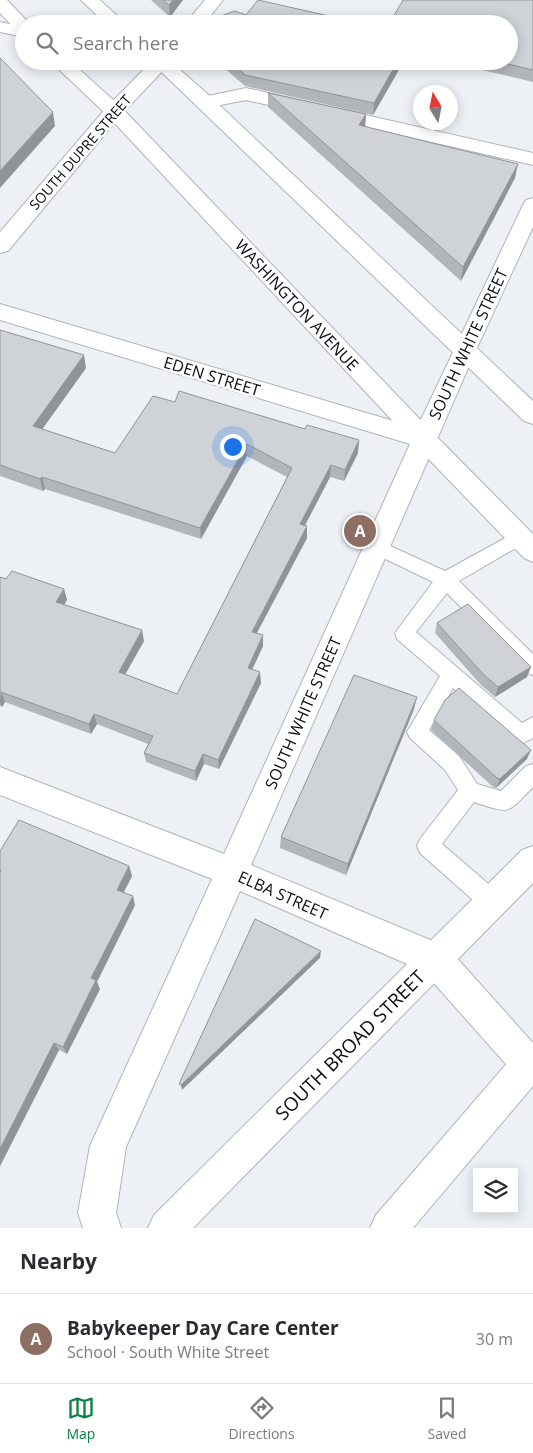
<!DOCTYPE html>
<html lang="en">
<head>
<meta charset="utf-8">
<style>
  body { margin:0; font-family:"Open Sans",sans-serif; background:#f2f2f3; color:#2b2b33 }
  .controls { position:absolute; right:15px; bottom:15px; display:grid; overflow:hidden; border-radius:0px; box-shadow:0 2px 12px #0003 }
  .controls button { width:45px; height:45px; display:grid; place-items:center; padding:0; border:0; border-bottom:1px solid #e1e1e2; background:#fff; color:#2b2b33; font:25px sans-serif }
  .compass { position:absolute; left:413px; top:85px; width:45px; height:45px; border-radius:50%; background:#fff; box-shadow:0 2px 12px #0003; rotate:350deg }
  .you { position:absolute; left:232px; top:446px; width:18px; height:18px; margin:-12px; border:4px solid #fff; border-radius:50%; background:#1a73e8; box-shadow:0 0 0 8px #1a73e833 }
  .badge { display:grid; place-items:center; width:32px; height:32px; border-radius:50%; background:#0b8043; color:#fff; font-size:16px; font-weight:700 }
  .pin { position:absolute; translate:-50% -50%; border:2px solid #fff; box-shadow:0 1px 5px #0006 }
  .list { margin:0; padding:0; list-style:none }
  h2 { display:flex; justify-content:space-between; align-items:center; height:65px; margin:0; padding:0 20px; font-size:21px }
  h2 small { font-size:16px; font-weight:400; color:#7c7c81 }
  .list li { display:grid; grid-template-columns:32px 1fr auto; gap:15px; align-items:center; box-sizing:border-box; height:90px; padding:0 20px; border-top:1px solid #e1e1e2 }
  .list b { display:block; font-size:19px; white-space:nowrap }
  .list p { margin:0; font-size:16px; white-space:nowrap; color:#7c7c81 }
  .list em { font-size:16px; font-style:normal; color:#7c7c81 }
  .icon { flex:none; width:28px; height:28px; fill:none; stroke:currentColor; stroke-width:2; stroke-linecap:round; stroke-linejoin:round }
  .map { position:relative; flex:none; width:533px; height:1228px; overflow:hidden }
  .search { position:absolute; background:#fff; box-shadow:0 2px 12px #0003; left:15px; right:15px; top:15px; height:55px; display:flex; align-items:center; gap:12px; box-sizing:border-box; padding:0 18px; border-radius:28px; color:#7c7c81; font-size:19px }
  .sheet { height:155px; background:#fff }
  nav { display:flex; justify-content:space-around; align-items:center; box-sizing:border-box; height:70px; border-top:1px solid #e1e1e2; background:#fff; font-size:14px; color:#7c7c81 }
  nav a { display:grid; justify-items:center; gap:2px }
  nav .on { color:#0b8043 }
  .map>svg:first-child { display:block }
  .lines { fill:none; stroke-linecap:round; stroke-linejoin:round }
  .service-casing { stroke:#b0b4b9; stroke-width:2 }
  .minor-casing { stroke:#b0b4b9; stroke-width:2 }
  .tertiary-casing { stroke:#b0b4b9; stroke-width:2 }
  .secondary-casing { stroke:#b0b4b9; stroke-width:2 }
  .service { fill:#fff; fill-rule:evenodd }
  .minor { fill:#fff; fill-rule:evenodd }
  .tertiary { fill:#fff; fill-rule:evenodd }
  .secondary { fill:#fff; fill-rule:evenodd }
  .wall { fill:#b2b5ba }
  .shaded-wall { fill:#919497 }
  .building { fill:#cfd3d8; stroke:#919497 }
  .labels { text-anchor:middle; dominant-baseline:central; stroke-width:5; stroke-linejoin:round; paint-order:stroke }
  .far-street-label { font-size:14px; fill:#0b0c0e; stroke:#fdfeff }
  .street-label { font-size:16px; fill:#0b0c0e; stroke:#fdfeff }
  .near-street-label { font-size:19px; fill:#0b0c0e; stroke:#fdfeff }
</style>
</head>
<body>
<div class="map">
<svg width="533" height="1228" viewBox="0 0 533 1228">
  <rect width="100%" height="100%" fill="#edf1f6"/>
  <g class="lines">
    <defs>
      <path id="service" d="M 520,530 L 526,532 L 529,537 L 526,542 L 459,581 L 533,654 L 533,675 L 526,673 L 447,593 L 416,632 L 522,723 L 533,717 L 533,738 L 521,744 L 514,741 L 453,688 L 429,730 L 459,756 L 477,784 L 501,791 L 526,766 L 533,764 L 533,787 C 505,815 512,814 474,802 L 442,844 L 499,893 L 502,901 L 499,909 L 491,912 L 483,909 L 420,853 L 417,846 L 420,839 L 458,790 L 445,770 L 410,738 L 407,732 L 440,676 L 397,639 L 395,633 L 433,582 L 371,552 L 368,547 L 371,542 L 377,540 L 445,571 Z"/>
      <g id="minor">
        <polygon points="205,0 223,0 204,24 185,24"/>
        <polygon points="0,22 24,27 24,37 0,32"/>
        <polygon points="152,61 172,61 121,115 8,251 0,253 0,232 107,107"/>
        <polygon points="246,88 533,153 533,165 246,100 205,108 198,106 195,102 198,98"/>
        <polygon points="533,198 533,227 476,350 251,865 447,947 533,1043 533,1086 521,1081 423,971 240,891 126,1147 116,1213 121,1228 83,1228 78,1213 90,1146 212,879 0,795 0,767 224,854 410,444 0,320 0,304 417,428 523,205 526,200"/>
      </g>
      <g id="tertiary">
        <polygon points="0,0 7,0 30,24 24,24 24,33 18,32 0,13"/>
        <polygon points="81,0 100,0 126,24 106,24"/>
        <polygon points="50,61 70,61 121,107 434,434 533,534 533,562 524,558 416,446 107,115"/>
        <polygon points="150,61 170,61 212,98 533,401 533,424 524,421"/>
      </g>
      <g id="secondary">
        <polygon points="533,846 533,883 193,1228 148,1228 154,1215 522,850"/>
        <polygon points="533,1042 533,1086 413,1228 370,1228 376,1215 521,1047"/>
      </g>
    </defs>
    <use href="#service" class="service-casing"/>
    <use href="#minor" class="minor-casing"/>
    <use href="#tertiary" class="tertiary-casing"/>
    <use href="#secondary" class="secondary-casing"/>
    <use href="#service" class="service"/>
    <use href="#minor" class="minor"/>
    <use href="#tertiary" class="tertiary"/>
    <use href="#secondary" class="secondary"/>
  </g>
  <g class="wall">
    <polygon points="151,0 183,0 170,17"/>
    <polygon points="533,0 533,82 444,61 509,61"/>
    <polygon points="203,61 404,61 373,115 245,86 222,66 212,69"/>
    <polygon points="268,93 366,114 365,126 515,178 461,281 268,107"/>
    <polygon points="0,330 86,368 42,429 115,453 175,402 359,440 358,453 344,481 330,477 305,525 307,538 257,633 263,646 252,670 261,683 219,769 204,764 196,781 146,762 144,753 148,744 97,724 91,734 5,702 2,707 0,706 0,577 6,579 64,589 67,600 64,605 144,641 125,674 177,694 287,477 247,456 201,539 45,489 43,491 0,476"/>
    <polygon points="437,623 527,677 495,697 481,685 435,633"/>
    <polygon points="414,709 346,875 280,848 281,837"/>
    <polygon points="434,720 527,759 496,788 493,787 431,730"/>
    <polygon points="0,851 129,866 132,876 124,892 135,905 97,982 100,989 67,1054 59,1050 0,1166"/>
  </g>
  <g class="shaded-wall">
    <polygon points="173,0 183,0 170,17 169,5"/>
    <polygon points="212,61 222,61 222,66 212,69"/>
    <polygon points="398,61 404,61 373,115 374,103"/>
    <polygon points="53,112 55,126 0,188 0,171"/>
    <polygon points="366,114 365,129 359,125"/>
    <polygon points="518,164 515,178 461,281 463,267"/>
    <polygon points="84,355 86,368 36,438 33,426"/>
    <polygon points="359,440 358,453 344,481 345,470"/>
    <polygon points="247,444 247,456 201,539 200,528"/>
    <polygon points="331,465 330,477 300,535 300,524"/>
    <polygon points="42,477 45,489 43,491 40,479"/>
    <polygon points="307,526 307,538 252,642 252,632"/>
    <polygon points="64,589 67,600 59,613 56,602"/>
    <polygon points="142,630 144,641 121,682 119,672"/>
    <polygon points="263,635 263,646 248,678 248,668"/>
    <polygon points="531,667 527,677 495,697 498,687"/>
    <polygon points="260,672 261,683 219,769 218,760"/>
    <polygon points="1,692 5,702 2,707 0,702"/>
    <polygon points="417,697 414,709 346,875 348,864"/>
    <polygon points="94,714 97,724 91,734 89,724"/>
    <polygon points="531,750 527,759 496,788 500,779"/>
    <polygon points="203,754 204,764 196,781 195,771"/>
    <polygon points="129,866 132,876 120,899 117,890"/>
    <polygon points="133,896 135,905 97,982 100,989 67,1054 63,1047 91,978"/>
    <polygon points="321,951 320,958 182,1090 181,1085"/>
    <polygon points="54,1043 59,1050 0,1166 0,1149"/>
  </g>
  <g class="building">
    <polygon points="163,0 173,0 169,5"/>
    <polygon points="258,0 360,23 362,20 382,24 202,24 204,22 235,11 246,15"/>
    <polygon points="403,0 533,0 533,70 496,61 509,61 509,24 389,24"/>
    <polygon points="0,58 53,112 0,171"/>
    <polygon points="230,61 398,61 374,103 245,75"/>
    <polygon points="268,93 366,114 359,125 518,164 463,267"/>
    <polygon points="0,330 84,355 33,426 115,453 153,396 175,402 179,391 305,429 307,425 359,440 345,470 331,465 300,524 307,526 252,632 263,635 248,668 260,672 218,760 203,754 195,771 144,753 153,736 94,714 89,724 1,692 0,693 0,577 6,579 12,571 64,589 56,602 142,630 119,672 177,694 292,468 247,444 200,528 42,477 40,479 0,465"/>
    <polygon points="468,604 531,667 498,687 484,675 437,623"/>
    <polygon points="354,675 417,697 348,864 281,837"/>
    <polygon points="459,688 531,750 500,779 497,778 434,720 445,700"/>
    <polygon points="19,820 129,866 117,890 133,896 91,978 96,980 63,1047 54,1043 0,1149 0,872 1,871 0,870 0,851"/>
    <polygon points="255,919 321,951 181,1085 179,1084"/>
  </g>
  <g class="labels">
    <g class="far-street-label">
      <text transform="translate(80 152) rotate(-49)">SOUTH DUPRE STREET</text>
    </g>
    <g class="street-label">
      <text transform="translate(297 305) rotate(47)">WASHINGTON AVENUE</text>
      <text transform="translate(468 344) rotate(-65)">SOUTH WHITE STREET</text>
      <text transform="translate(212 376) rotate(17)">EDEN STREET</text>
      <text transform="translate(303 713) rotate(-66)">SOUTH WHITE STREET</text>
      <text transform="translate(283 895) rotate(24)">ELBA STREET</text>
    </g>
    <g class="near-street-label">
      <text transform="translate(350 1045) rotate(-45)">SOUTH BROAD STREET</text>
    </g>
  </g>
</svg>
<div class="controls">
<button><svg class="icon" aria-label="layers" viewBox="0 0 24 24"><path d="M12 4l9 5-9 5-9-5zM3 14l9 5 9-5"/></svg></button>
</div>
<svg class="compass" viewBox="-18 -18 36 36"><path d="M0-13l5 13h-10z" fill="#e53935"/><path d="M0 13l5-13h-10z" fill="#7c7c81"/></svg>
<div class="you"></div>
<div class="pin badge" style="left:360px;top:531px;background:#8d6e63">A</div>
<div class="search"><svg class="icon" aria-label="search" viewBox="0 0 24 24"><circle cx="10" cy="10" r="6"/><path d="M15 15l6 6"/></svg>Search here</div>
</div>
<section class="sheet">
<h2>Nearby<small></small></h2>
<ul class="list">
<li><span class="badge" style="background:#8d6e63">A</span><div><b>Babykeeper Day Care Center</b><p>School · South White Street</p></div><em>30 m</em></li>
</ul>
</section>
<nav>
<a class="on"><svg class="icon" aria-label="map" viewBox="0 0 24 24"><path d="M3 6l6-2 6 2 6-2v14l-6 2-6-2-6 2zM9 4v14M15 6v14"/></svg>Map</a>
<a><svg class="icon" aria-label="directions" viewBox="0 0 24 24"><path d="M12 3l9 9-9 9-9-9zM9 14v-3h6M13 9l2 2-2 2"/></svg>Directions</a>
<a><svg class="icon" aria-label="saved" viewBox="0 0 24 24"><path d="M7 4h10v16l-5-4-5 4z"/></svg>Saved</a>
</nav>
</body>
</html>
